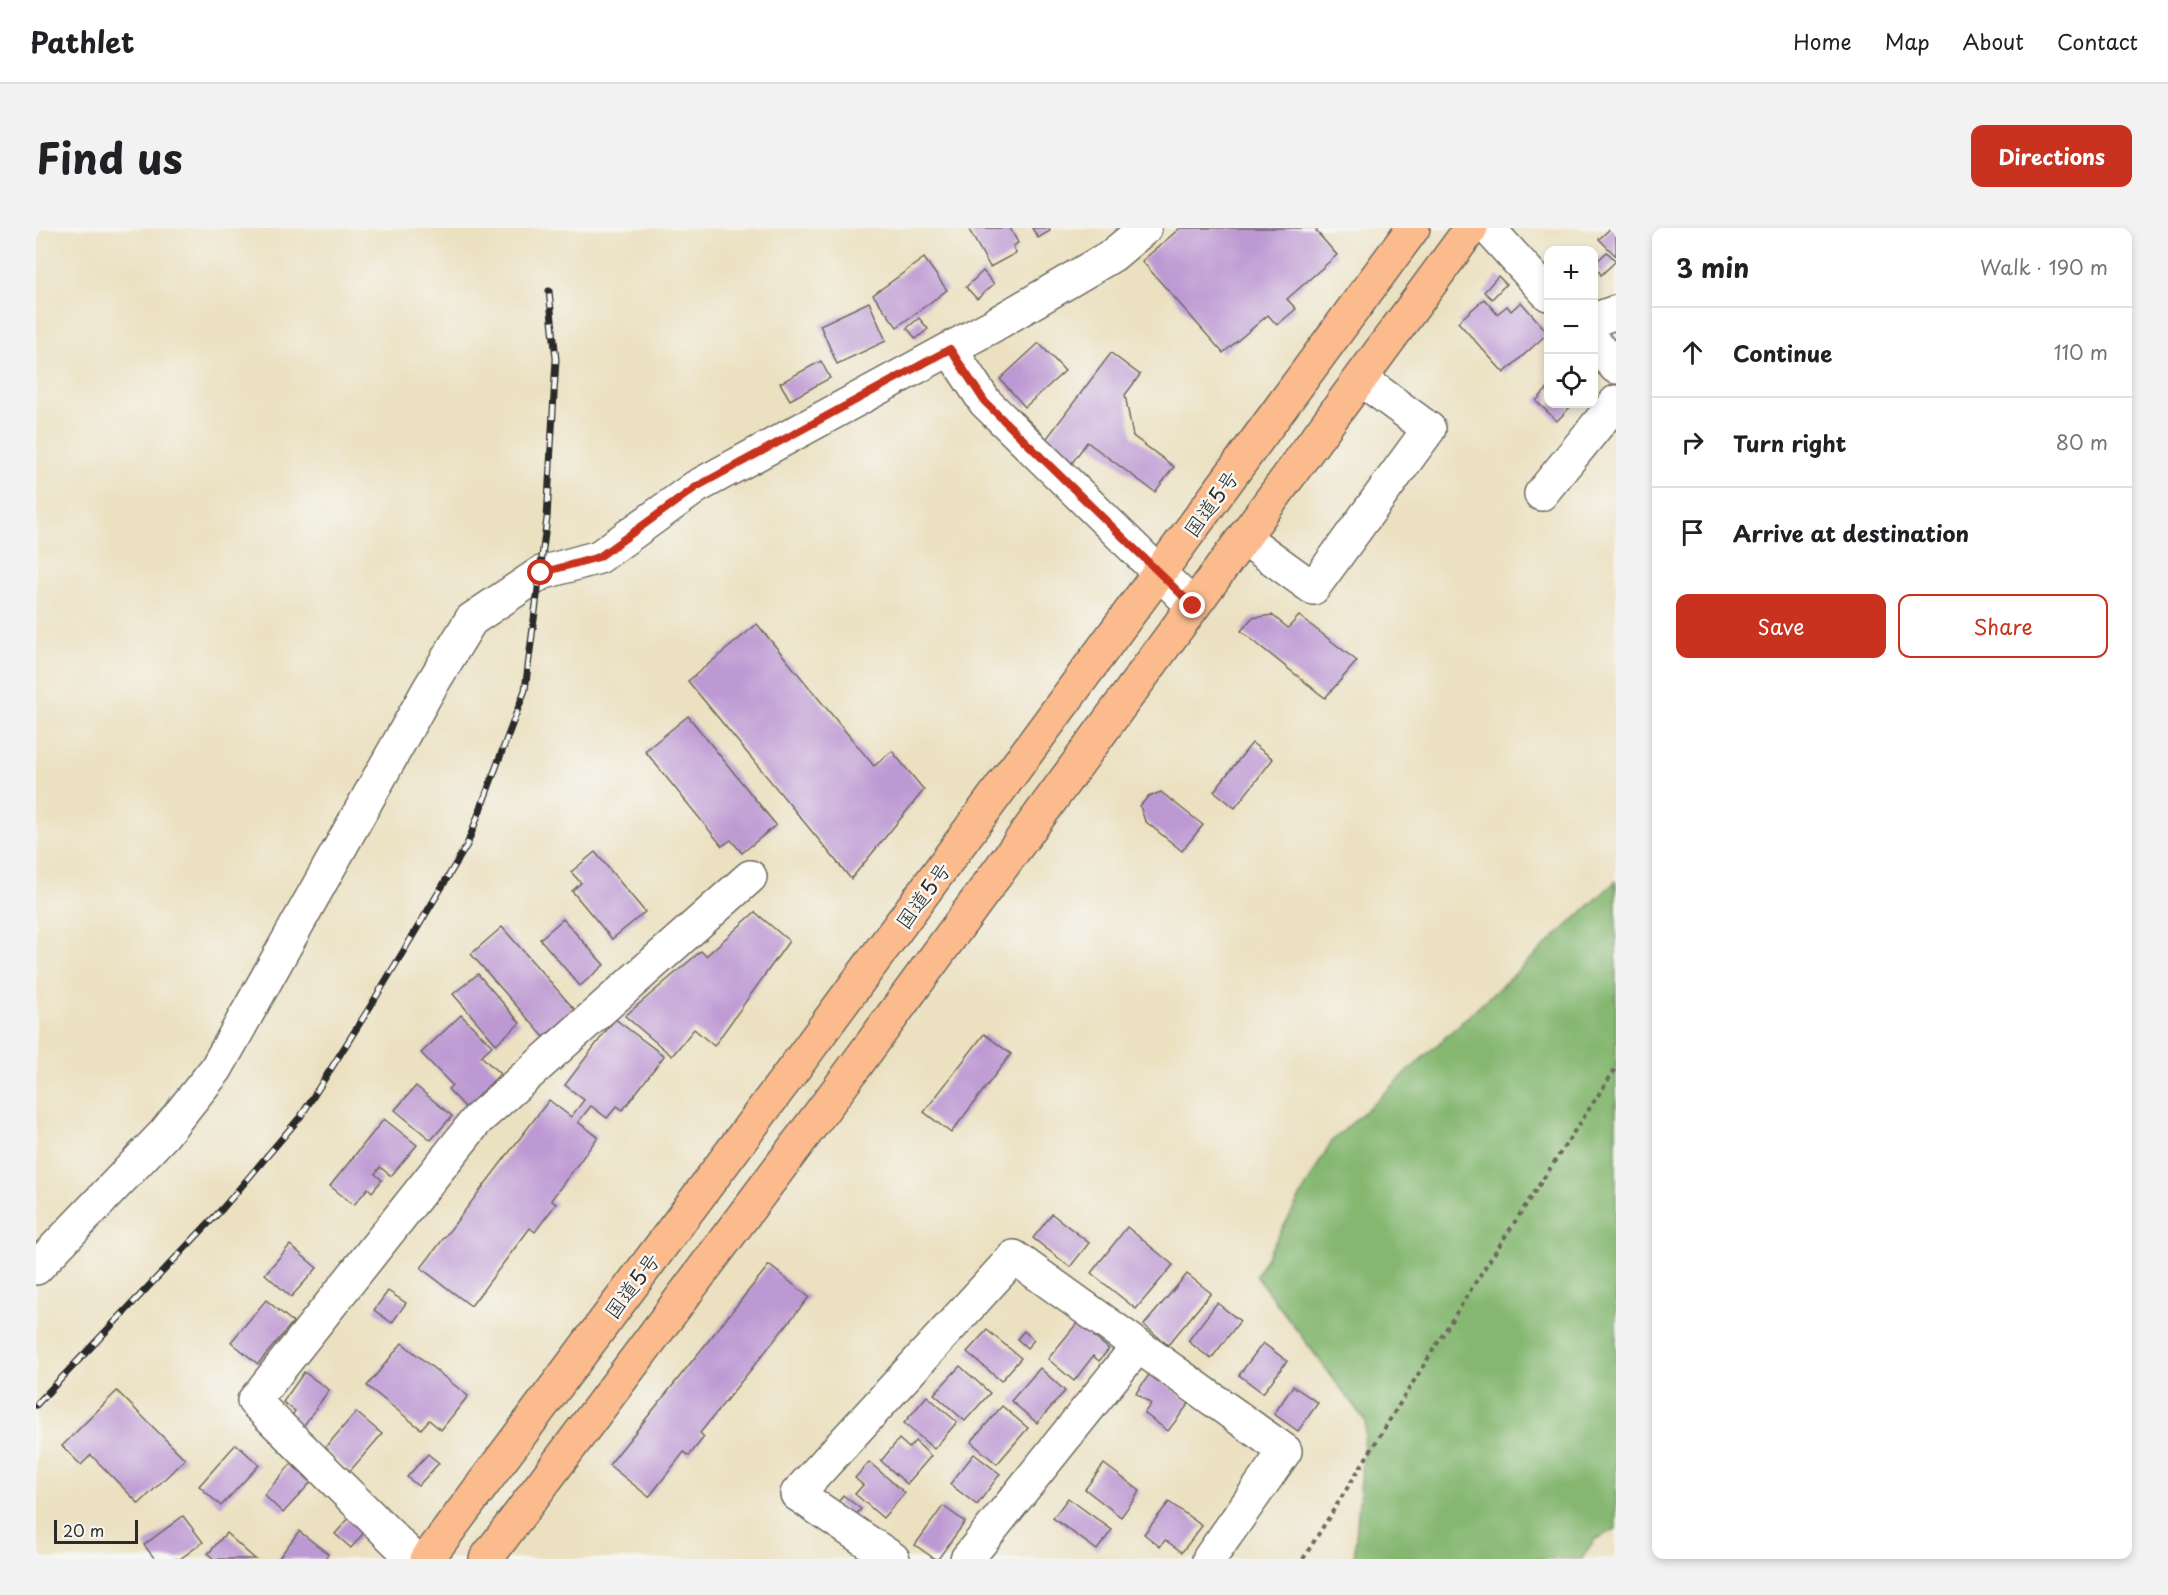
<!DOCTYPE html>
<html lang="en">
<head>
<meta charset="utf-8">
<style>
  body { margin:0; font-family:"Playpen Sans","Klee One",sans-serif; background:#f2f2f2; color:#202124 }
  .controls { position:absolute; right:18px; top:18px; display:grid; overflow:hidden; border-radius:12px; box-shadow:0 3px 9px #0003 }
  .controls button { width:54px; height:54px; display:grid; place-items:center; padding:0; border:0; border-bottom:2px solid #e0e0e0; background:#fff; color:#202124; font:30px sans-serif }
  .scale { position:absolute; left:18px; bottom:15px; width:84px; box-sizing:border-box; padding-left:6px; border:3px solid #2b2b2b; border-top:0; font-size:16px; line-height:21px; white-space:nowrap; color:#2b2b2b; -webkit-text-stroke:4px #f6f6f2; paint-order:stroke }
  .stop { position:absolute; width:18px; height:18px; margin:-14px; border:4px solid #c8321e; border-radius:50%; background:#fff }
  .stop.end { background:#c8321e; border-color:#fff; box-shadow:0 2px 6px #0008 }
  .list { margin:0; padding:0; list-style:none }
  h2 { display:flex; justify-content:space-between; align-items:center; height:78px; margin:0; padding:0 24px; font-size:26px }
  h2 small { font-size:20px; font-weight:400; color:#757577 }
  .list li { display:grid; grid-template-columns:39px 1fr auto; gap:18px; align-items:center; box-sizing:border-box; height:90px; padding:0 24px; border-top:2px solid #e0e0e0 }
  .list b { display:block; font-size:22px; white-space:nowrap }
  .list em { font-size:20px; font-style:normal; color:#757577 }
  .actions { display:flex; gap:12px; padding:18px 24px }
  .actions a { flex:1; padding:14px 0; border:2px solid #c8321e; border-radius:12px; text-align:center; font-size:21px; color:#c8321e }
  .actions .main { background:#c8321e; color:#fff }
  .icon { flex:none; width:33px; height:33px; fill:none; stroke:currentColor; stroke-width:2; stroke-linecap:round; stroke-linejoin:round }
  .map { position:relative; flex:none; width:1580px; height:1331px; overflow:hidden; border-radius:12px }
  header { display:flex; align-items:center; gap:36px; box-sizing:border-box; height:84px; padding:0 30px; background:#fff; border-bottom:2px solid #e0e0e0 }
  header strong { font-size:28px }
  nav { display:flex; gap:33px; margin-inline-start:auto; font-size:21px }
  .intro { display:flex; align-items:center; justify-content:space-between; box-sizing:border-box; height:144px; padding:0 36px }
  h1 { margin:0; font-size:42px }
  .button { padding:15px 27px; border-radius:12px; background:#c8321e; color:#fff; font-size:21px; font-weight:700 }
  main { display:flex; gap:36px; padding:0 36px }
  aside { flex:1; background:#fff; border-radius:12px; box-shadow:0 3px 9px #0003 }
  .map>svg:first-child { display:block }
  .forest { fill:#85b771; stroke:#58714e; stroke-width:1.5 }
  .building { fill:#bd99d3 }
  .lines { fill:none; stroke-linecap:round; stroke-linejoin:round }
  .minor-casing { stroke:#6e6a5f; stroke-width:36 }
  .highway-casing { stroke:#6e6a5f; stroke-width:36 }
  .path { stroke:#6e6a5f; stroke-width:4; stroke-dasharray:4.5 4.5; stroke-linecap:butt }
  .minor { stroke:#fff; stroke-width:33 }
  .highway { stroke:#fbbb8d; stroke-width:33 }
  .rail-casing { stroke:#2b2b2b; stroke-width:7 }
  .rail { stroke:#f6f6f2; stroke-width:4.5; stroke-dasharray:14; stroke-linecap:butt }
  .route { stroke:#c8321e; stroke-width:8 }
  .labels { text-anchor:middle; dominant-baseline:central; stroke-width:5; stroke-linejoin:round; paint-order:stroke }
  .street-label { font-size:21px; fill:#2b2b2b; stroke:#f6f6f2 }
</style>
</head>
<body>
<header>
<strong>Pathlet</strong>
<nav><a>Home</a><a>Map</a><a>About</a><a>Contact</a></nav>
</header>
<div class="intro"><h1>Find us</h1><a class="button">Directions</a></div>
<main>
<div class="map">
<svg width="1580" height="1331" viewBox="0 0 1580 1331">
  <rect width="100%" height="100%" fill="#f6f6f2"/>
  <filter id="ink" filterUnits="userSpaceOnUse"><feTurbulence type="fractalNoise" baseFrequency=".0167" numOctaves="2"/><feDisplacementMap in="SourceGraphic" scale="12" xChannelSelector="R" yChannelSelector="G"/><feConvolveMatrix kernelMatrix="1 2 1 2 8 2 1 2 1" color-interpolation-filters="sRGB"/></filter>
  <filter id="wash" filterUnits="userSpaceOnUse"><feTurbulence type="fractalNoise" baseFrequency=".008" numOctaves="4" result="noise"/><feDisplacementMap in="SourceGraphic" scale="24" xChannelSelector="R" yChannelSelector="G"/><feGaussianBlur stdDeviation="1.35" result="paint"/><feColorMatrix in="noise" values="0 0 0 0 0 0 0 0 0 0 0 0 0 0 0 0 0 1.4 0 .05"/><feComposite in="paint" operator="in"/></filter>
  <g filter="url(#wash)">
    <rect width="100%" height="100%" fill="#ebe0c0"/>
    <polygon class="forest" points="1580,653 1580,1301 1558,1312 1546,1331 1318,1331 1330,1194 1220,1048 1295,914"/>
    <g id="blocks">
      <g class="building">
        <polygon points="932,0 974,0 982,15 977,18 980,25 954,39"/>
        <polygon points="996,0 1013,0 1014,3 1002,10"/>
        <polygon points="1144,0 1284,0 1280,3 1301,27 1251,71 1260,81 1241,97 1232,87 1187,125 1106,33"/>
        <polygon points="1575,0 1580,0 1580,28 1563,11"/>
        <polygon points="1571,24 1580,33 1565,47 1558,36"/>
        <polygon points="888,30 911,62 861,99 837,67"/>
        <polygon points="947,43 958,56 941,71 930,59"/>
        <polygon points="1462,48 1470,56 1456,71 1448,64"/>
        <polygon points="1448,71 1461,86 1471,78 1475,83 1485,74 1512,105 1468,145 1422,94"/>
        <polygon points="833,74 850,113 801,136 784,97"/>
        <polygon points="883,90 892,101 880,111 871,100"/>
        <polygon points="1003,115 1029,143 989,179 964,151"/>
        <polygon points="1075,125 1104,147 1089,167 1097,208 1138,239 1119,264 1051,214 1036,235 1008,214"/>
        <polygon points="785,133 794,150 754,172 744,155"/>
        <polygon points="1512,160 1512,176 1537,176 1521,193 1500,173"/>
        <polygon points="1236,387 1252,400 1263,388 1321,433 1289,470 1205,403 1216,390"/>
        <polygon points="721,396 838,538 856,523 888,562 815,651 652,453"/>
        <polygon points="652,488 740,597 706,625 695,612 686,618 609,523"/>
        <polygon points="1216,515 1237,531 1199,580 1178,563"/>
        <polygon points="1125,564 1167,597 1146,623 1109,593 1104,578 1112,569"/>
        <polygon points="559,624 609,684 576,711 536,663 545,655 535,644"/>
        <polygon points="719,684 753,713 678,818 658,801 636,828 589,788 665,723 670,728"/>
        <polygon points="527,691 568,737 544,758 504,711"/>
        <polygon points="466,699 539,782 508,809 435,726"/>
        <polygon points="442,746 484,795 460,816 417,766"/>
        <polygon points="425,787 456,818 445,828 464,846 430,880 412,861 416,857 385,825"/>
        <polygon points="579,791 628,828 587,882 581,878 571,890 555,878 542,894 562,909 515,972 520,976 499,1004 494,1000 435,1078 385,1040 513,872 535,889 548,872 529,857"/>
        <polygon points="948,806 975,826 915,905 888,884"/>
        <polygon points="380,858 416,888 395,912 359,882"/>
        <polygon points="348,891 381,917 355,948 344,939 339,946 346,952 336,964 332,960 318,977 294,958"/>
        <polygon points="1016,986 1053,1015 1034,1039 997,1010"/>
        <polygon points="1091,999 1137,1037 1100,1081 1055,1045"/>
        <polygon points="254,1017 281,1040 255,1069 229,1046"/>
        <polygon points="733,1037 773,1069 664,1205 668,1209 653,1228 648,1224 613,1269 573,1237"/>
        <polygon points="1151,1046 1175,1065 1132,1117 1108,1097"/>
        <polygon points="352,1063 370,1075 356,1095 338,1082"/>
        <polygon points="230,1072 257,1094 222,1136 195,1114"/>
        <polygon points="1181,1075 1204,1093 1175,1131 1152,1113"/>
        <polygon points="1046,1089 1063,1103 1058,1109 1073,1121 1063,1133 1057,1128 1038,1153 1012,1131"/>
        <polygon points="951,1102 985,1130 965,1153 931,1124"/>
        <polygon points="988,1103 998,1112 991,1120 981,1111"/>
        <polygon points="366,1115 432,1168 405,1202 393,1192 385,1201 331,1158"/>
        <polygon points="1227,1115 1251,1133 1227,1165 1203,1147"/>
        <polygon points="924,1138 954,1165 929,1193 898,1166"/>
        <polygon points="1004,1140 1029,1163 1001,1195 975,1173"/>
        <polygon points="268,1144 293,1162 266,1200 254,1191 259,1183 247,1174"/>
        <polygon points="1115,1144 1154,1174 1132,1203 1108,1185 1115,1176 1100,1165"/>
        <polygon points="1257,1158 1282,1175 1262,1203 1238,1186"/>
        <polygon points="81,1163 149,1231 103,1276 55,1227 45,1237 26,1218"/>
        <polygon points="891,1168 921,1194 898,1221 868,1195"/>
        <polygon points="966,1178 992,1200 961,1236 935,1214"/>
        <polygon points="320,1184 346,1206 314,1243 288,1221"/>
        <polygon points="863,1211 873,1220 879,1213 895,1228 871,1256 845,1233"/>
        <polygon points="200,1216 223,1237 185,1278 163,1258"/>
        <polygon points="392,1226 403,1235 382,1258 371,1249"/>
        <polygon points="938,1226 964,1246 941,1277 914,1256"/>
        <polygon points="833,1234 869,1265 847,1290 819,1266 827,1257 819,1250"/>
        <polygon points="255,1236 275,1254 247,1285 228,1267"/>
        <polygon points="1068,1236 1104,1263 1085,1289 1049,1261"/>
        <polygon points="807,1267 825,1281 818,1289 801,1276"/>
        <polygon points="1032,1270 1076,1302 1061,1322 1017,1290"/>
        <polygon points="1133,1274 1166,1298 1146,1324 1129,1312 1124,1319 1108,1306"/>
        <polygon points="907,1278 929,1294 902,1331 899,1331 879,1317"/>
        <polygon points="147,1288 167,1314 144,1331 119,1331 108,1317"/>
        <polygon points="314,1289 330,1302 315,1320 299,1306"/>
        <polygon points="263,1303 292,1326 289,1331 242,1331"/>
        <polygon points="190,1305 219,1331 178,1331 172,1326"/>
      </g>
    </g>
  </g>
  <g filter="url(#ink)">
    <use href="#blocks" fill-opacity="0" stroke="#6e6a5f" stroke-width="1.5"/>
    <g class="lines">
      <defs>
        <g id="minor">
          <polyline points="1452,0 1512,66"/>
          <polyline points="1558,92 1580,84"/>
          <polyline points="1558,115 1580,139"/>
          <polyline points="914,121 949,174 1157,378"/>
          <polyline points="1505,266 1580,174"/>
          <polyline points="1208,310 1277,360 1393,201 1325,151"/>
          <polyline points="0,1040 128,906 180,841 393,461 435,392 505,345 563,329 660,259 956,98 1077,27 1109,0"/>
          <polyline points="378,1331 218,1173 441,892 714,649"/>
          <polyline points="857,1331 761,1266 978,1029 1249,1223 1173,1331"/>
          <polyline points="931,1331 1102,1118"/>
        </g>
        <g id="highway">
          <polyline points="391,1331 765,831 1377,0"/>
          <polyline points="450,1331 804,859 1435,0"/>
        </g>
      </defs>
      <use href="#minor" class="minor-casing"/>
      <use href="#highway" class="highway-casing"/>
      <polyline class="path" points="1267,1331 1444,1047 1580,840"/>
      <use href="#minor" class="minor"/>
      <use href="#highway" class="highway"/>
      <defs>
        <polyline id="rail" points="0,1177 187,980 265,888 334,779 431,617 489,462 511,290 520,131 513,63"/>
      </defs>
      <use href="#rail" class="rail-casing"/>
      <use href="#rail" class="rail"/>
    </g>
  </g>
  <g class="lines" filter="url(#ink)">
    <polyline class="route" points="505,345 563,329 660,259 914,121 949,174 1157,378"/>
  </g>
  <g class="labels">
    <g class="street-label">
      <text transform="translate(1174 275) rotate(-54)">国道5号</text>
      <text transform="translate(886 667) rotate(-54)">国道5号</text>
      <text transform="translate(595 1057) rotate(-53)">国道5号</text>
    </g>
  </g>
</svg>
<div class="controls">
<button>+</button>
<button>−</button>
<button><svg class="icon" aria-label="locate" viewBox="0 0 24 24"><circle cx="12" cy="12" r="6"/><path d="M12 2v4M12 18v4M2 12h4M18 12h4"/></svg></button>
</div>
<div class="scale">20 m</div>
<div class="stop" style="left:505px;top:345px"></div>
<div class="stop end" style="left:1157px;top:378px"></div>
</div>
<aside>
<h2>3 min<small>Walk · 190 m</small></h2>
<ul class="list">
<li><svg class="icon" aria-label="ahead" viewBox="0 0 24 24"><path d="M12 20V5M6 11l6-6 6 6"/></svg><div><b>Continue</b></div><em>110 m</em></li>
<li><svg class="icon" aria-label="right" viewBox="0 0 24 24"><path d="M7 20v-9h11M14 6l5 5-5 5"/></svg><div><b>Turn right</b></div><em>80 m</em></li>
<li><svg class="icon" aria-label="arrive" viewBox="0 0 24 24"><path d="M6 21V4h12l-3 4 3 4H6"/></svg><div><b>Arrive at destination</b></div></li>
</ul>
<div class="actions"><a class="main">Save</a><a>Share</a></div>
</aside>
</main>
</body>
</html>
